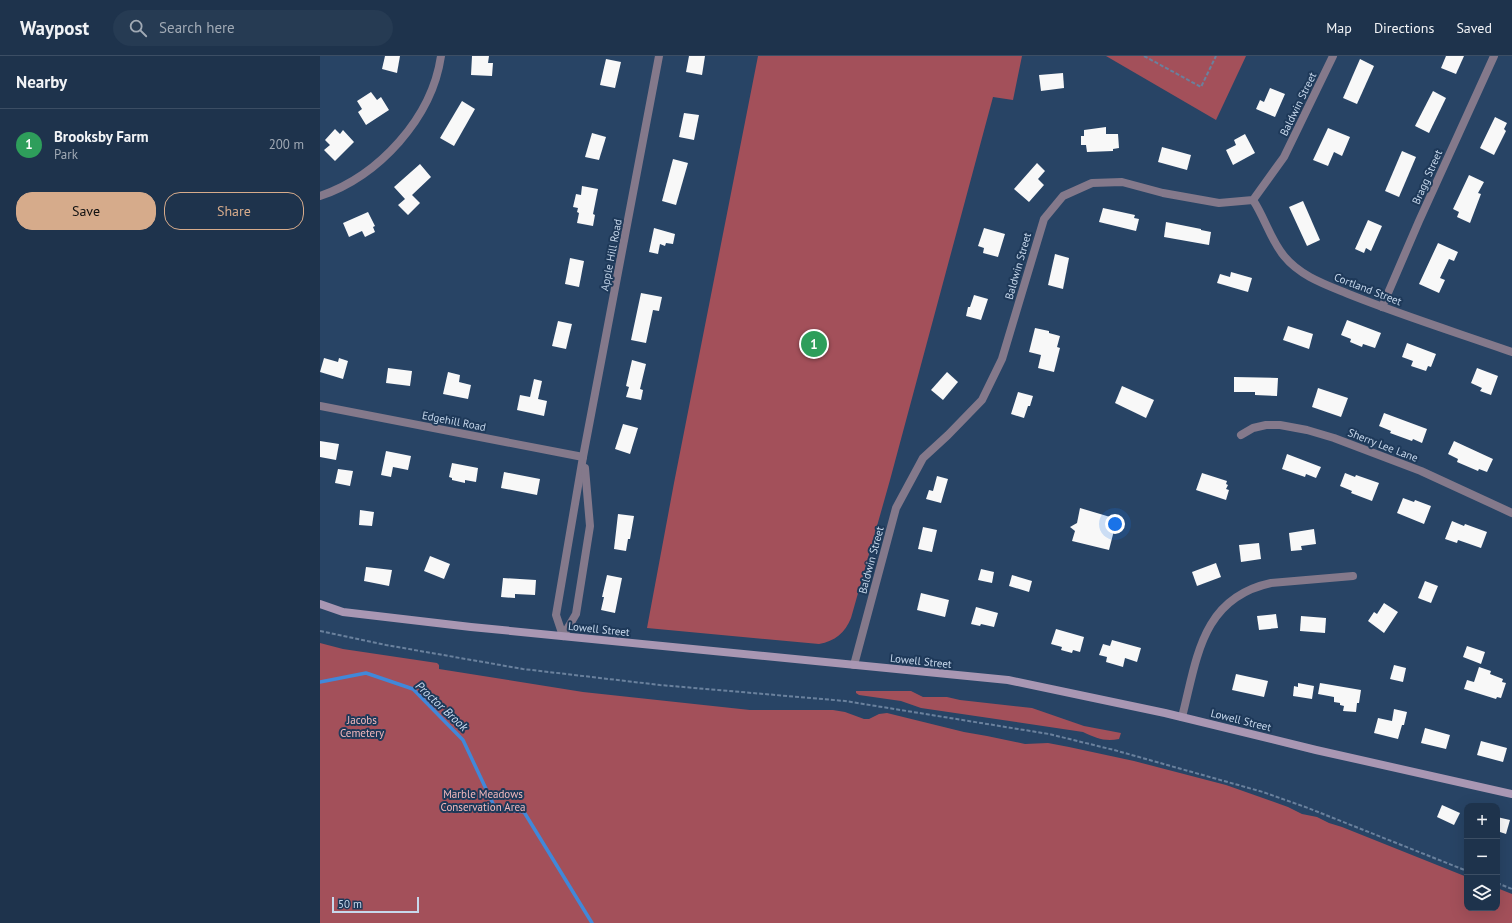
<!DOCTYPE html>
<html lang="en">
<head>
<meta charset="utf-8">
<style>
  body { margin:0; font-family:"PT Sans",sans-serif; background:#263b53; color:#f1f3f6 }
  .controls { position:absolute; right:12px; bottom:12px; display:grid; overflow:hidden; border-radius:8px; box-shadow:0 4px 16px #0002 }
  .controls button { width:36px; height:36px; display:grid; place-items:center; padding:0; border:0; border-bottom:1px solid #3c4e64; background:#1e334c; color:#f1f3f6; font:20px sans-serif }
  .scale { position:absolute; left:12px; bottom:10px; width:87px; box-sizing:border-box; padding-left:4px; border:2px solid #c7d8ec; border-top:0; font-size:11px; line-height:14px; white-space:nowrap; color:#c7d8ec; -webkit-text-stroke:3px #1e3959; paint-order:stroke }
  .you { position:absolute; left:795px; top:468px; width:14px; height:14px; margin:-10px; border:3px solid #fff; border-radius:50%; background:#1a73e8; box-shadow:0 0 0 6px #1a73e833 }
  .badge { display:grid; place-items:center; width:26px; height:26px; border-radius:50%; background:#d6ab8b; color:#fff; font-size:13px; font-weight:700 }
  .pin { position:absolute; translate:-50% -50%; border:2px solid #fff; box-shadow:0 1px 4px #0006 }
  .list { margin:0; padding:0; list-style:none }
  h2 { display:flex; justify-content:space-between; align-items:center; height:52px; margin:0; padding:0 16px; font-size:17px }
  h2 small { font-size:13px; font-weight:400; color:#a1aab5 }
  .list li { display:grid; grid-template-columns:26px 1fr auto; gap:12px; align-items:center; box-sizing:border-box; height:72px; padding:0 16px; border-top:1px solid #3c4e64 }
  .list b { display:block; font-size:15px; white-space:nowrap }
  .list p { margin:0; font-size:13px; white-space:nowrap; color:#a1aab5 }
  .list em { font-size:13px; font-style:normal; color:#a1aab5 }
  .actions { display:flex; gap:8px; padding:12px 16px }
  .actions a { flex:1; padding:9px 0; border:1px solid #d6ab8b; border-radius:16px; text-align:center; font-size:14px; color:#d6ab8b }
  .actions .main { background:#d6ab8b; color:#111 }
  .icon { flex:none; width:22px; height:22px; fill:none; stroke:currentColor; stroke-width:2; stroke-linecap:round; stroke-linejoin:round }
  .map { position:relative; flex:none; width:1192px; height:867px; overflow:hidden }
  header { display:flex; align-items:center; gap:24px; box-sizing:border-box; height:56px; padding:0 20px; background:#1e334c; border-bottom:1px solid #3c4e64 }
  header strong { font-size:19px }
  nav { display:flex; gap:22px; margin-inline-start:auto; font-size:14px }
  .search { width:280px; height:36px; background:#263b53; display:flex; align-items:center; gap:10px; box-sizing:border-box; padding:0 14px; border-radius:22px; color:#a1aab5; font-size:15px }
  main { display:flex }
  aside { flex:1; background:#1e334c }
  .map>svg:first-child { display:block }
  .green { fill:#a3505a }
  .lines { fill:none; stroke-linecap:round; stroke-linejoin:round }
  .stream { stroke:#4188d9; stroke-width:3.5 }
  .building { fill:#f8f8f8 }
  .path { stroke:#6a819d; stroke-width:2; stroke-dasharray:4 2; stroke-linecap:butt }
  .minor { stroke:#84798b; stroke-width:8 }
  .secondary { stroke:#a997b3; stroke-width:8 }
  .labels { text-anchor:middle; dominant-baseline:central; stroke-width:4; stroke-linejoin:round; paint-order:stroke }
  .street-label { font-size:11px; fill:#c7d8ec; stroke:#1e3959 }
  .park-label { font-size:11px; fill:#f3b8bc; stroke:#1e3959 }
  .water-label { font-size:12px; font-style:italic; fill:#ccdef3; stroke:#1e3959 }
</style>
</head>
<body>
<header>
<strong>Waypost</strong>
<div class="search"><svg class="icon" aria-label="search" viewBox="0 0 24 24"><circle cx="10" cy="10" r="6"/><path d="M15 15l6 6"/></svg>Search here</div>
<nav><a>Map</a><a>Directions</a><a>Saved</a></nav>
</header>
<main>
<aside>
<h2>Nearby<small></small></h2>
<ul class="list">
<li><span class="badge" style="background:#2e9e5b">1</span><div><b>Brooksby Farm</b><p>Park</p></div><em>200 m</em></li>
</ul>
<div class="actions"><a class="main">Save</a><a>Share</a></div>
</aside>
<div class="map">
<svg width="1192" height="867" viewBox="0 0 1192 867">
  <rect width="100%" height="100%" fill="#284465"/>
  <g class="green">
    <path d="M 438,0 L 702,0 L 693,44 L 673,41 L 570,424 L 531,562 C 525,577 515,585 499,588 L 327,572 L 354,427 Z"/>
    <polygon points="786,0 926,0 896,64"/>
    <polygon points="0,587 23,593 117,607 119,609 119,613 263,636 430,654 513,654 525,656 544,663 549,663 559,658 567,657 644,676 667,680 705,688 728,687 749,691 814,705 906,729 968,751 982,758 997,761 1009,767 1022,771 1147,821 1147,852 1177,852 1177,832 1192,838 1192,867 0,867"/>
    <path d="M 536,635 L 591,635 L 603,641 L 627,641 L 640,644 L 712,652 L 764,670 L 801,677 L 799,683 C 785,686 776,682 763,676 L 601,652 L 581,645 L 539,639 L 536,637 Z"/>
  </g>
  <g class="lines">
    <polyline class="stream" points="0,626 46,617 93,633 143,684 175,752 204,756 272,867"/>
  </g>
  <g class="building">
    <polygon points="65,0 80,0 77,17 62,13"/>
    <polygon points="152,0 169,0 168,7 173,7 172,20 151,19"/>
    <polygon points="369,0 385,0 382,19 366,16"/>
    <polygon points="1126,0 1144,0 1136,18 1121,12"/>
    <polygon points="286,3 301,6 295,32 280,29"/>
    <polygon points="1040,3 1054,10 1037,48 1023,42"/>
    <polygon points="743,17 744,32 721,35 719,19"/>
    <polygon points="950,32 965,38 955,61 936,53 940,44 944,46"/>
    <polygon points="1113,35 1126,42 1109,77 1095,70"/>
    <polygon points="51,36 57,44 61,41 69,54 46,69 38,56 42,53 37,45"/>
    <polygon points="142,45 155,53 134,90 120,82"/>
    <polygon points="364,57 379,59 374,84 359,81"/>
    <polygon points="1175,61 1187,67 1184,73 1186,75 1174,99 1160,92"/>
    <polygon points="786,71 786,78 798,78 799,92 793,93 793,95 767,96 766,89 761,89 761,80 764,80 764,74"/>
    <polygon points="1008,72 1030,81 1022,100 1014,96 1008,110 993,104"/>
    <polygon points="15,73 20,78 23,74 34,86 15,105 4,94 10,89 5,84"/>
    <polygon points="272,77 286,81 279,104 265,101"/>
    <polygon points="925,78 935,97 913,109 906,94 916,89 914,84"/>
    <polygon points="842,91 871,99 867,114 838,106"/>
    <polygon points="1082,95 1096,101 1079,141 1065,135"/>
    <polygon points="353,103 368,107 356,149 342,145"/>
    <polygon points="717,107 725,115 718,123 724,129 709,146 694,133"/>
    <polygon points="100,108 111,121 92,139 100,147 88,159 78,149 85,143 74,131"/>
    <polygon points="1149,119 1164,126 1158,137 1161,138 1150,167 1137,161 1139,156 1133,153"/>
    <polygon points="262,130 278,133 273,158 275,159 273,170 257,167 259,157 257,156 258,152 253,151 256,138 261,139"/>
    <polygon points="983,145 1000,184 987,190 969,151"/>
    <polygon points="783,152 815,159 814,162 819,163 816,175 779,166"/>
    <polygon points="48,156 55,170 53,171 55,176 45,181 42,175 29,181 23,167"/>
    <polygon points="1048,164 1062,170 1051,195 1046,192 1044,197 1035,193"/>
    <polygon points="846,166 881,173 881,174 891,176 889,189 844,181"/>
    <polygon points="334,172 355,178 353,188 346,187 345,190 340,188 338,198 329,196"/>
    <polygon points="664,172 685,178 678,201 663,197 664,192 658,190"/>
    <polygon points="1118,187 1138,196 1134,205 1129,203 1120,222 1125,224 1119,237 1099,228"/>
    <polygon points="735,198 749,202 743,233 728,229"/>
    <polygon points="250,202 264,205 259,231 245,228"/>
    <polygon points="911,216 932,222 928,236 897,227 900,218 910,221"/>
    <polygon points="321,237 342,241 339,255 333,254 326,287 311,284"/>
    <polygon points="654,239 668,243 661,264 646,260 648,251 650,251"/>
    <polygon points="1027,264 1061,277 1055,292 1043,288 1042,291 1030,286 1031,283 1021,279"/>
    <polygon points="238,265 252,268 246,293 232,290"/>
    <polygon points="968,270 993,278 989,293 963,284"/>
    <polygon points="715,272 729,275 729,277 740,280 737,291 740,292 734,316 718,312 721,299 709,296"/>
    <polygon points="1087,287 1116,298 1111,311 1108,310 1106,315 1091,310 1093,305 1082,301"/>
    <polygon points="4,302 18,306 19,302 28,305 23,323 0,316"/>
    <polygon points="312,304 326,308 320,333 323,334 321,344 306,341 309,331 306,330"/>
    <polygon points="68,312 92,315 90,330 66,327"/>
    <polygon points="1157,312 1178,320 1171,339 1160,335 1162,332 1151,327"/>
    <polygon points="128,316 140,319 139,326 151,329 148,343 123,338"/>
    <polygon points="627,316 638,326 623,344 611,334"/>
    <polygon points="914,321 958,322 957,340 935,339 935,336 914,336"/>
    <polygon points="214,323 222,325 218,343 227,345 224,360 197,354 200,339 210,341"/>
    <polygon points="802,330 834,344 826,362 795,347"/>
    <polygon points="998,332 1028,342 1021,361 992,351"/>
    <polygon points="698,336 713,340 710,350 708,350 704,362 691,358"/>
    <polygon points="1064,357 1107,373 1102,387 1093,383 1092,385 1070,377 1071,375 1059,370"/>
    <polygon points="303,368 318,372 310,398 295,393"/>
    <polygon points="0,385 19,388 16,404 0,401"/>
    <polygon points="1134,385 1173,403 1167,416 1159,413 1158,415 1137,406 1138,403 1128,398"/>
    <polygon points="66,395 91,400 88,414 73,411 71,421 61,419"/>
    <polygon points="967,398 1001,411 996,422 986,418 985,421 962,413"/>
    <polygon points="132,407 158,412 156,426 145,424 145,427 132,424 132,422 129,421"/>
    <polygon points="18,413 33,415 30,430 15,427"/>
    <polygon points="184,416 220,423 217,439 181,432"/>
    <polygon points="882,417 907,425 906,428 908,429 906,433 909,434 906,444 876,434"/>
    <polygon points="1025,417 1035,421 1036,419 1059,427 1052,445 1031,437 1032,435 1020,430"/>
    <polygon points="617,420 628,423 621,447 606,443 609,434 613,435"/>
    <polygon points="1083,442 1094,446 1095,444 1111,450 1104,468 1077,457"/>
    <polygon points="760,452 797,463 789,494 752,485 755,475 750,471 757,467"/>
    <polygon points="40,454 54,456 52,470 39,469"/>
    <polygon points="298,458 314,460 310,483 308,483 306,495 294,493"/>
    <polygon points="1132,465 1144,470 1145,468 1167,476 1161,492 1138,484 1137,487 1125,483"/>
    <polygon points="603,471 617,474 612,496 598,493"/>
    <polygon points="994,473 996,488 981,490 982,494 971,495 969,477"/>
    <polygon points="939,487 941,503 921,506 919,489"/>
    <polygon points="110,500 130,508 124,523 104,515"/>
    <polygon points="896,507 901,521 877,530 872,516"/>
    <polygon points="46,511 72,514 69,530 44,525"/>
    <polygon points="661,513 674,516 672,527 658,524"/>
    <polygon points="287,519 302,522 295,557 281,554 284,541 282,541"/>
    <polygon points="692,519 712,525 709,536 689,530"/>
    <polygon points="183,522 216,524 215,539 195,538 195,542 181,541"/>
    <polygon points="1105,525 1118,530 1111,547 1098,542"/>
    <polygon points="601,537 629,544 625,561 597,554"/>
    <polygon points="1064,547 1078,556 1064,577 1048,565 1054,556 1057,558"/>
    <polygon points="656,551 678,557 674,571 661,568 660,570 651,568"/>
    <polygon points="956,558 958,572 939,574 937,560"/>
    <polygon points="981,560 1006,562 1005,577 980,575"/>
    <polygon points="736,573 764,581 760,596 753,594 752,597 741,594 742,591 731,588"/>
    <polygon points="792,584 821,592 817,606 805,602 803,611 786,606 787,601 779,599 783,588 790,590"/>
    <polygon points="1147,590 1165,596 1161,608 1143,601"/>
    <polygon points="1074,609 1086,612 1083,626 1070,623"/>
    <polygon points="1159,611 1171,615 1170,618 1183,623 1182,626 1186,627 1181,642 1177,641 1176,643 1144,633 1147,624 1154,626"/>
    <polygon points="916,618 948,625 944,641 912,634"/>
    <polygon points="978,627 994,630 992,643 973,640 974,630 978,631"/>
    <polygon points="1000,627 1041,634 1039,647 1037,647 1036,656 1023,655 1024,650 1020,649 1020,647 1014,646 1014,641 998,638"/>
    <polygon points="1074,653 1087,656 1084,669 1082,669 1078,683 1054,677 1058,662 1072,665"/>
    <polygon points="1105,672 1130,679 1126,693 1101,687"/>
    <polygon points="1161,685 1187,692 1183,706 1157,699"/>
    <polygon points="1122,749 1140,757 1134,769 1117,761"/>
    <polygon points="1177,761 1190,764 1186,778 1177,775"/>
  </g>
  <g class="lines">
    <g class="path">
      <polyline points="824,0 881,31 896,0"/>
      <polyline points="0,575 66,589 203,613 340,629 525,645 729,678 794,694 943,736 988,752 1147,815"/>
      <polyline points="1177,827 1192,833"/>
    </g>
    <g class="minor">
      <path d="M 0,140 C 59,120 112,62 121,0"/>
      <path d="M 933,144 C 945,162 950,183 964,200 C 981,221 1007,229 1031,239 C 1084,260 1138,277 1192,296"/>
      <polyline points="1062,251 1099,165 1174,0"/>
      <polyline points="0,350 263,401"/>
      <polyline points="921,379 933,372 946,369 960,369 987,374 1014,382 1101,415 1192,457"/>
      <polyline points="243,580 236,559 263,401 339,0"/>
      <polyline points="243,580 256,558 270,470 265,412"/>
      <polyline points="534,609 576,452 603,402 628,379 662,344 682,303 724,163 743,140 772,127 802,126 843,137 899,147 933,144 964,101 1013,0"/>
      <path d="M 862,661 C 877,603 881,542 951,527 L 1033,520"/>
    </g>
    <polyline class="secondary" points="0,548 23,556 151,571 688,624 845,657 996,694 1192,738"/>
  </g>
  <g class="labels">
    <g class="street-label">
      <text transform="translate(978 48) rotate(-64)">Baldwin Street</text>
      <text transform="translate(1107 121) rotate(-66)">Bragg Street</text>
      <text transform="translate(291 199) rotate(-79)">Apple Hill Road</text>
      <text transform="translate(698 210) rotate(-74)">Baldwin Street</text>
      <text transform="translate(1048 233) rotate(21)">Cortland Street</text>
      <text transform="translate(134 365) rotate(11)">Edgehill Road</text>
      <text transform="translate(1063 389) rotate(21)">Sherry Lee Lane</text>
      <text transform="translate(551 504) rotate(-75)">Baldwin Street</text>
      <text transform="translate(279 573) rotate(6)">Lowell Street</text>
      <text transform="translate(601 605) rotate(6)">Lowell Street</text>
      <text transform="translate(921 664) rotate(14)">Lowell Street</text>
    </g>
    <g class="park-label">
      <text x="42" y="664">Jacobs<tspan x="42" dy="13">Cemetery</tspan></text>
      <text x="163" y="738">Marble Meadows<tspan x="163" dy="13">Conservation Area</tspan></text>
    </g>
    <g class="water-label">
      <text transform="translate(122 650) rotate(43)">Proctor Brook</text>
    </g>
  </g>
</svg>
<div class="controls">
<button>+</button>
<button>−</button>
<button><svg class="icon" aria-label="layers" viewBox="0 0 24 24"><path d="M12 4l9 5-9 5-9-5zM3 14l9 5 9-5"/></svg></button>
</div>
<div class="scale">50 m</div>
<div class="you"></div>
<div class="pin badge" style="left:494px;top:288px;background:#2e9e5b">1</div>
</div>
</main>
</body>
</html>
